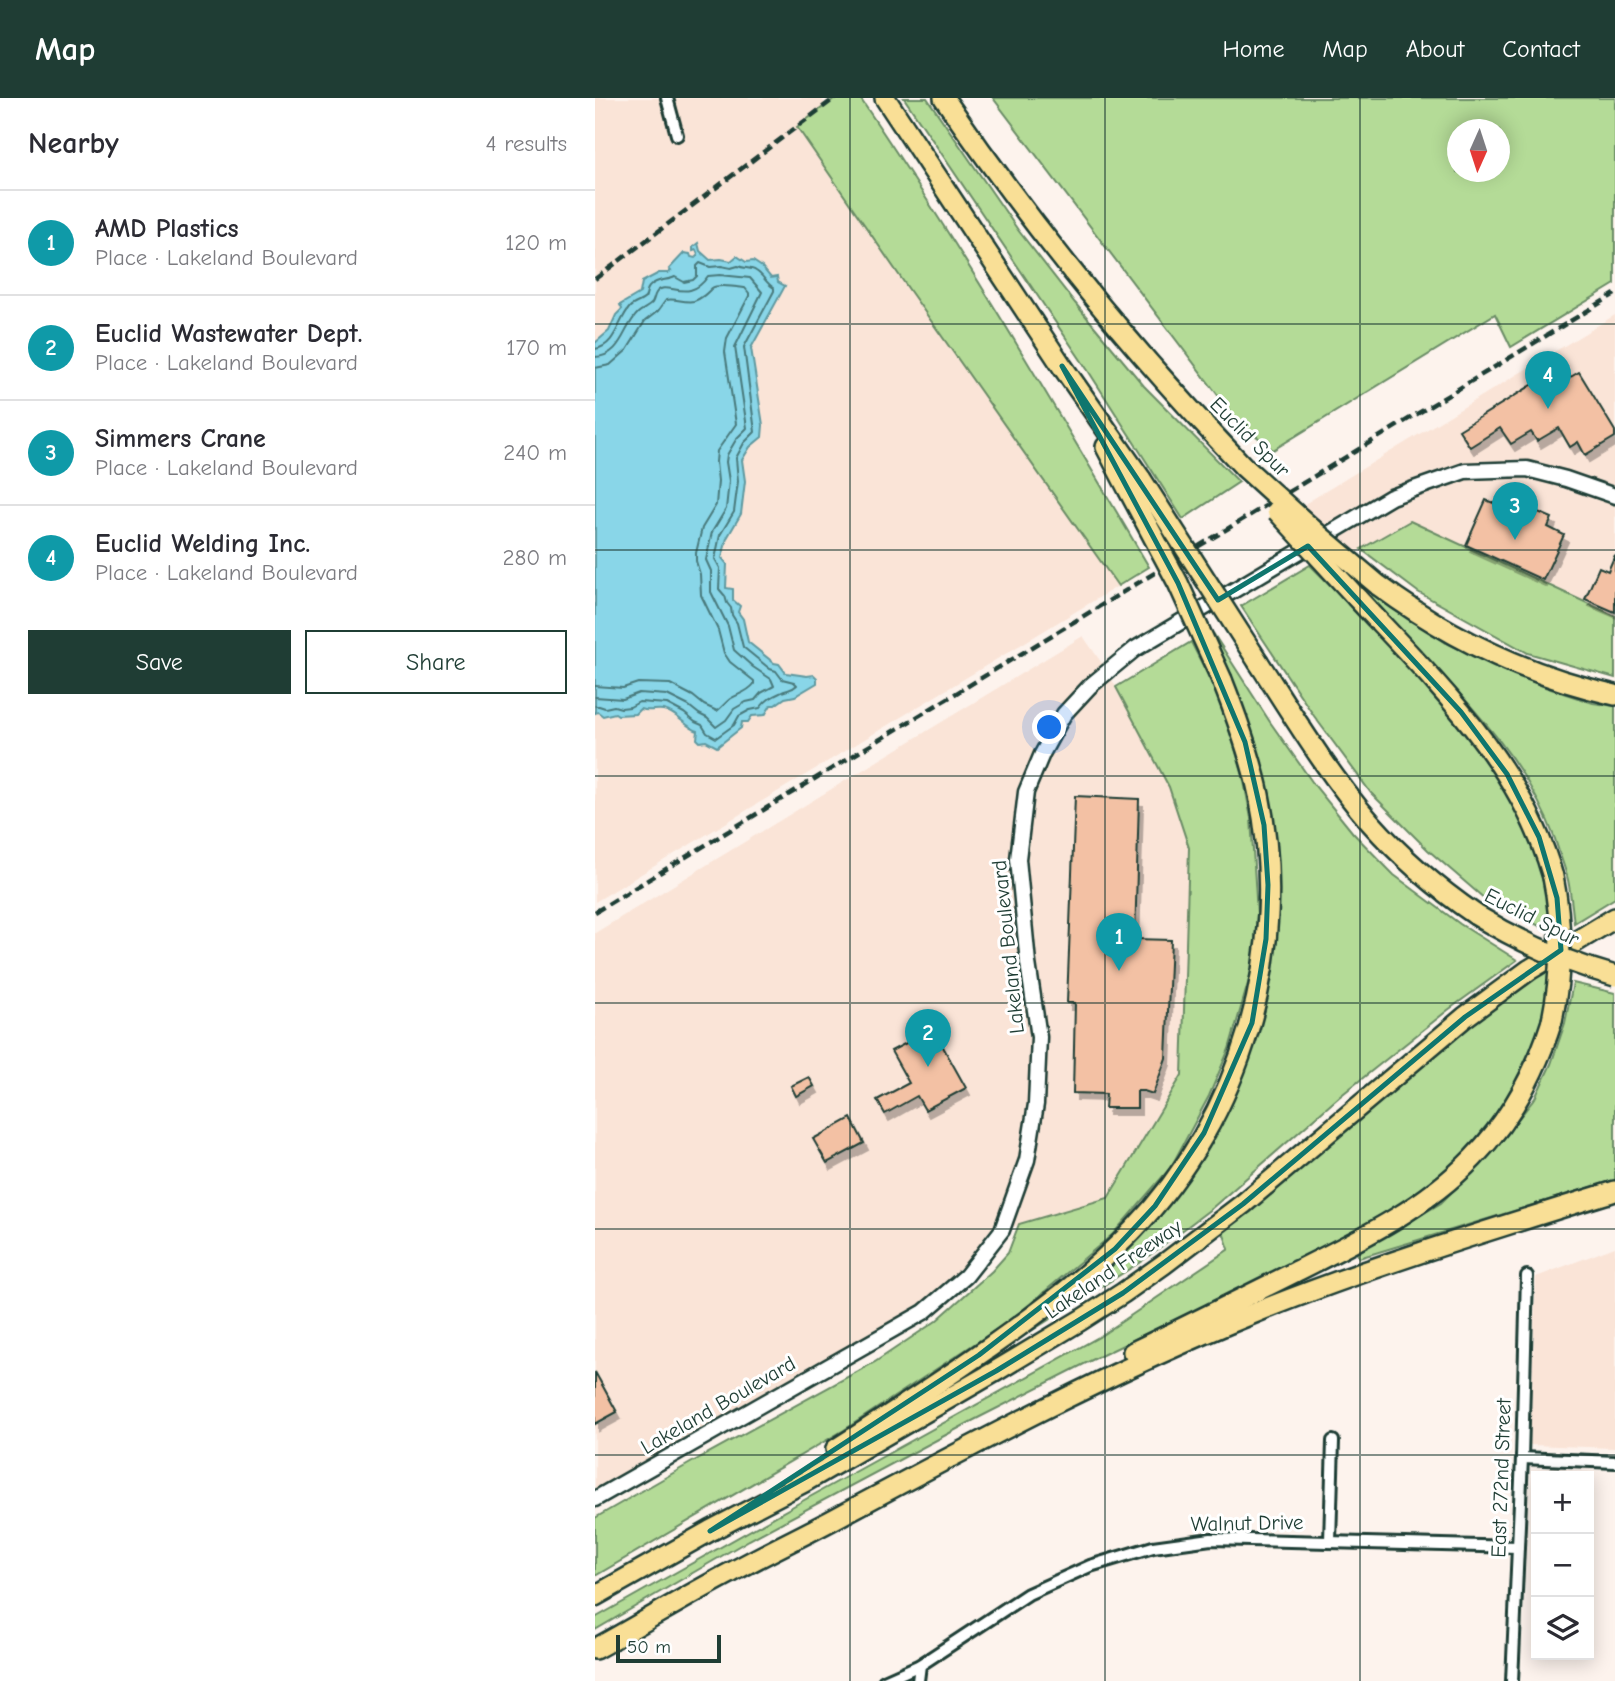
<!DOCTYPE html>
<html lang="en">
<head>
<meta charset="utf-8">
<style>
  body { margin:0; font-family:"Comic Neue",sans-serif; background:#f7f7f7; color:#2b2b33 }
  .controls { position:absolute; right:21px; bottom:21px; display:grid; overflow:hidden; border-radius:0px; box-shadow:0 4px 18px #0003 }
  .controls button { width:63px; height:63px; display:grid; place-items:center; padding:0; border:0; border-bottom:2px solid #e1e1e2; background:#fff; color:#2b2b33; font:35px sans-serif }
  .compass { position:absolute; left:852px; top:21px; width:63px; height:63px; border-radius:50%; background:#fff; box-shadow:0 4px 18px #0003; rotate:183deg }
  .scale { position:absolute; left:21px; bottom:18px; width:105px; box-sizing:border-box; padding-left:7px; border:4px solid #1f3d34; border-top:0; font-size:19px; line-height:24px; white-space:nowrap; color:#1f3d34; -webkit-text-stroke:5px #fff; paint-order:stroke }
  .you { position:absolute; left:455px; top:630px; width:24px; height:24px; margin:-18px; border:5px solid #fff; border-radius:50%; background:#1a73e8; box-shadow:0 0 0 10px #1a73e833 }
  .badge { display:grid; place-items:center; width:46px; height:46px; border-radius:50%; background:#1f3d34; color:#fff; font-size:23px; font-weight:700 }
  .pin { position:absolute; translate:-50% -58px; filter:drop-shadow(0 2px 4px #0008) }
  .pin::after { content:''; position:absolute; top:37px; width:24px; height:21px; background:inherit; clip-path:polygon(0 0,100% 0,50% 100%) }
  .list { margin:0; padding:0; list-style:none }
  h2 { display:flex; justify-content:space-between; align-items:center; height:91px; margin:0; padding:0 28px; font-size:30px }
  h2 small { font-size:23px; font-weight:400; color:#7c7c81 }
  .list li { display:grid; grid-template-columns:46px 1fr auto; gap:21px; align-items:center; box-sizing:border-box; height:105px; padding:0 28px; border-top:2px solid #e1e1e2 }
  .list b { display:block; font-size:26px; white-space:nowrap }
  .list p { margin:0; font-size:23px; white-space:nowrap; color:#7c7c81 }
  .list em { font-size:23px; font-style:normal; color:#7c7c81 }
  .actions { display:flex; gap:14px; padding:21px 28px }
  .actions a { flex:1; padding:16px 0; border:2px solid #1f3d34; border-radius:0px; text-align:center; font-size:24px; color:#1f3d34 }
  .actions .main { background:#1f3d34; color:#fff }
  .icon { flex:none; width:38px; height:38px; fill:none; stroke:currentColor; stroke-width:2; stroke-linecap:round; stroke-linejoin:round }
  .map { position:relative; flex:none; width:1020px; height:1583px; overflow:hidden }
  header { display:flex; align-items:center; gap:42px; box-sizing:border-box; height:98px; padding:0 35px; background:#1f3d34; color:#fff }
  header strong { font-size:33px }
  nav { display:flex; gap:38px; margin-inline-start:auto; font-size:24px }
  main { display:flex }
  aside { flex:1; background:#fff }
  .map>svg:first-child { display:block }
  .built { fill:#fae4d7 }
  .green { fill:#b4db97; stroke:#6a8c66; stroke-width:2; fill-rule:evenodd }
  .water { fill:#89d6e8; stroke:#5f99a0; stroke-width:2 }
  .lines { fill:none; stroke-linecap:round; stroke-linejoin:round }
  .shore { stroke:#497a7c; stroke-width:2 }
  .building { fill:#f3c1a4; stroke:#1f3d34; stroke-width:2; filter:url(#shadow) }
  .minor-casing { stroke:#1f3d34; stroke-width:16 }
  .tertiary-casing { stroke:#1f3d34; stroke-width:19 }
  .motorway-casing { stroke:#1f3d34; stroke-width:24 }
  .minor { stroke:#fff; stroke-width:10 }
  .tertiary { stroke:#fff; stroke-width:14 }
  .motorway { stroke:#f9df96; stroke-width:19 }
  .rail { stroke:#1f3d34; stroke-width:4.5; stroke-dasharray:10 5; stroke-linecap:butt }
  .motorway-bridge-casing { stroke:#1f3d34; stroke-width:24; stroke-linecap:butt }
  .motorway-bridge { stroke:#f9df96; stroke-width:19 }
  .marked { fill:none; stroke:#0f766e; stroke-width:5; stroke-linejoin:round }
  .grid { fill:none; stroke:#1f3d34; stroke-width:2; stroke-opacity:0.55 }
  .labels { text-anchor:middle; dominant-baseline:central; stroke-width:6; stroke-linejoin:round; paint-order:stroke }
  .street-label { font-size:21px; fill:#1f3d34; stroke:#fff }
</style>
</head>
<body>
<header>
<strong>Map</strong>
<nav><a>Home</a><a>Map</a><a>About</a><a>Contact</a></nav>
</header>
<main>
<aside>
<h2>Nearby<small>4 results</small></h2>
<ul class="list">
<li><span class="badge" style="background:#0f9aa8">1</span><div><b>AMD Plastics</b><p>Place · Lakeland Boulevard</p></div><em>120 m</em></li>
<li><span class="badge" style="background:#0f9aa8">2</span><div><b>Euclid Wastewater Dept.</b><p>Place · Lakeland Boulevard</p></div><em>170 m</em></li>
<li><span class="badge" style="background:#0f9aa8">3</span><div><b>Simmers Crane</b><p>Place · Lakeland Boulevard</p></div><em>240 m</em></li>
<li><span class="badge" style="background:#0f9aa8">4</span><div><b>Euclid Welding Inc.</b><p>Place · Lakeland Boulevard</p></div><em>280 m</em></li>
</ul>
<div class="actions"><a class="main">Save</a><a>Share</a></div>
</aside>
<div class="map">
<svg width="1020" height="1583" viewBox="0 0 1020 1583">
  <defs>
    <filter id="shadow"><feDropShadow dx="4" dy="7" stdDeviation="0" flood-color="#0004"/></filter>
  </defs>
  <rect width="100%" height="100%" fill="#fdf3ed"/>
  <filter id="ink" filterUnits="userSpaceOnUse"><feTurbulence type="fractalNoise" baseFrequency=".0143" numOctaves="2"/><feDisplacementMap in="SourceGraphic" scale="14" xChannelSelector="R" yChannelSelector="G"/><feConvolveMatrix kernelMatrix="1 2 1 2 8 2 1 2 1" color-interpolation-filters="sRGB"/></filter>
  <g filter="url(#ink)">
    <g class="built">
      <polygon points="0,0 226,0 231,7 202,29 315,193 523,488 0,804"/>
      <polygon points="1020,217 1020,518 816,423 751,460 698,413"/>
      <polygon points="488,538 513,574 574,689 594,750 587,978 513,1100 407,1132 329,1214 0,1401 0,835"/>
      <polygon points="1020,1149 1020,1350 935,1347 941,1179"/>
    </g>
    <g class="green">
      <path d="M 240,0 L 265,0 C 368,152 461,311 554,469 L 523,488 L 315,193 L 202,29 Z"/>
      <polygon points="309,0 332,0 423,132 480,205 549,288 644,384 588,421 494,274"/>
      <path d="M 398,0 L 1020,0 L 1020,186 L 916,249 L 900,216 L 678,352 L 641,321 ZM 862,32 L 904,32 L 904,74 L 862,74 Z"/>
      <polygon points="815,423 1020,518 1020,580 933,555 823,494 766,451"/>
      <polygon points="715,467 758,510 837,595 886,654 924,709 937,744 951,790 957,834 891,802 833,752 776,695 719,618 646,508"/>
      <path d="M 780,495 L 851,545 L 950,589 L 998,605 L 1020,608 L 1020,800 L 979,825 C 977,811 976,796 973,782 C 970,769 964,755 960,741 C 923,642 844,577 776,499 Z"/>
      <polygon points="618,535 675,624 720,688 758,735 799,777 865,826 922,862 853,912 744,999 617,1110 547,1163 433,1235 428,1230 466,1204 620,1032 681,787 674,694 661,651"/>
      <polygon points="596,544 626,603 648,678 656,720 662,816 658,868 634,951 614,998 576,1069 518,1136 417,1221 249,1332 0,1478 0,1420 106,1359 280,1264 341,1223 397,1173 413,1155 424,1126 513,1100 587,977 594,750 574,689 521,589"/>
      <polygon points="950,874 957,876 952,912 935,955 914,998 887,1040 855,1071 796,1112 714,1157 497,1262 379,1322 154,1442 0,1532 0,1520 202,1406 504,1239 634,1151 628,1134 842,949 940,876"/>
      <polygon points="978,885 1020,895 1020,1082 764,1160 762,1155 846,1105 897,1054 940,1000 956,966 970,925"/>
    </g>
    <path class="water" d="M 103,145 L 105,153 L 115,162 L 126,161 L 136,163 L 142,158 L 151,164 L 158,163 L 167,169 L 176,180 L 182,179 L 183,184 L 190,188 L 156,250 L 168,327 L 167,339 L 155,349 L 147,362 L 150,383 L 146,416 L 132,440 L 127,460 L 132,466 L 131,490 L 138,491 L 138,502 L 145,508 L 143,514 L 148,521 L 153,544 L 179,565 L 184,566 L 191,575 L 212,578 L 219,577 L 222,580 L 222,585 L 200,598 L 190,600 L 180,607 L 176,607 L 170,617 L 157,618 L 153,624 L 147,624 L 146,630 L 122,649 L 111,643 L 105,644 L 102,641 L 103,633 C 90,629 82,614 68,612 C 60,611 53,614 45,611 L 40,616 L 23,617 L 20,615 L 8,618 L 3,614 L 0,615 L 0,245 L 14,233 L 21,217 L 27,211 L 25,207 L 45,195 L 47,184 L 64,175 L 73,175 L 76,173 L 74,171 L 89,155 L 95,156 L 96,159 L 100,160 L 103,157 L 101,152 L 98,153 L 98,149 Z"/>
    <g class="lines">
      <g class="shore">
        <path d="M 0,251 C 21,248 23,222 35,209 C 39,205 46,204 50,200 C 52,197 51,192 54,189 C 60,181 72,183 80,179 L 89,184 L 98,182 L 102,178 L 102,168 L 105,165 L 115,169 L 126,168 L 136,170 L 143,168 C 149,171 155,169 161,173 C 168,177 171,185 179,190 L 179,193 L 149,249 L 160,334 L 149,345 L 141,360 L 143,383 L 139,414 L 125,437 L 120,461 L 125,470 L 124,491 L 130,498 L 132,505 L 136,510 L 137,517 L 142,525 L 148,549 L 175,571 L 181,573 L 187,581 L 199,584 L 202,587 C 195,594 193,590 185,595 C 176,599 171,602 165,610 L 155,612 L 144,618 L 139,627 L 121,640 L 112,635 L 107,627 L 100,624 L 89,615 L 72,606 L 44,604 L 35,609 L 26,610 L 19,608 L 10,610 L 4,608 L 0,608"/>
        <path d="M 0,259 C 27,258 28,229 43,215 C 47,211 53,210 57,205 C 59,202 59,198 61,195 C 71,180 93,208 113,178 L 125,177 L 155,180 L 167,194 L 140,249 L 152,330 L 142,340 L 132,357 L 131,364 L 134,383 L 131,411 L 117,434 L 111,462 L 116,473 L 116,494 L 133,528 L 139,552 L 158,569 L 176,581 L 179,588 L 166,595 L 160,602 L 151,604 L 139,611 L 131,622 L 121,629 L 112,620 L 104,616 L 94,608 L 72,597 L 44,595 L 28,601 L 0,599"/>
        <path d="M 0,270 L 15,267 L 32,252 L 50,223 L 63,213 L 71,202 C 81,200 89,205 99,203 C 107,200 111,196 117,190 C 122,186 142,189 150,190 L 154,195 L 154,198 L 132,240 L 130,254 L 141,326 L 122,353 L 121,364 L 123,383 L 121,407 L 107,430 L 101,455 L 101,463 L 105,476 L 106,497 L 123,532 L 129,555 L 135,564 L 159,583 L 159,586 C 153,594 143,596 135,601 C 130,605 126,610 122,613 L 109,607 L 98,598 L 75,586 L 43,585 L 28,590 L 0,588"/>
      </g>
    </g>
    <g class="building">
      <polygon points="984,274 1020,333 1020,339 990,357 983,344 975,349 964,330 942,343 936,334 916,346 905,330 875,349 864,332 945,282 952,293"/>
      <polygon points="911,400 957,420 953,429 969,437 948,482 871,447 891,402 908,409"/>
      <polygon points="1020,457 1020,514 990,501 1004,469 1013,473"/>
      <polygon points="480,698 544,701 540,841 576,842 571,960 558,996 549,993 542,993 542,1010 510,1010 511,996 478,995 480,905 472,905"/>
      <polygon points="338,931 371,990 330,1012 322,998 290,1016 282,1002 314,985 296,953"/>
      <polygon points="214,979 219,988 201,998 196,988"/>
      <polygon points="256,1020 269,1045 232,1065 218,1041"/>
      <polygon points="0,1274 22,1314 0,1326"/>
    </g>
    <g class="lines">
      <defs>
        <g id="minor">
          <polyline points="72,0 82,37"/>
          <polyline points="927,1360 1020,1364"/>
          <polyline points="735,1443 738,1343"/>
          <polyline points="289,1583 325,1567 433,1496 495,1468 558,1449 616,1441 923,1449"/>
          <polyline points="323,1583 325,1567"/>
          <polyline points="917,1583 927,1360 932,1178"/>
        </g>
        <polyline id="tertiary" points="0,1401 329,1214 371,1178 407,1132 432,1062 441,1006 444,939 433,865 423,761 431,694 447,656 469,616 495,588 540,551 796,399 870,373 932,371 971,381 1020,398"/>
        <g id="motorway">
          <polyline points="290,0 467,268 546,381"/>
          <path d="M 349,0 C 439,132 539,254 649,369"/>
          <polyline points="511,349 533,391"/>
          <path d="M 783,487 C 853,539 934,578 1020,597"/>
          <path d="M 762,500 C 840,584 926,665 958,779"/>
          <path d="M 664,565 C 699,619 733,676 775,724 C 806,759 843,791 881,817"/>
          <path d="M 538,1254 C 592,1228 646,1201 700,1174 C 762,1143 829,1111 878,1060 C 916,1021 941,974 957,923"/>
          <path d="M 241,1351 C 293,1318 345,1284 395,1249 C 446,1213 495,1177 538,1132 C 647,1019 696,852 664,697 C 656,658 642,620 627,582"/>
          <polyline points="0,1498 115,1433 209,1384 401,1273 486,1222 528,1195 569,1166 648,1106 870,919 934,872 1020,820"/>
          <path d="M 0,1551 C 46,1526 91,1498 137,1474 C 175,1453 214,1435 252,1414 C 385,1343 518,1272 657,1216 C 776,1168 898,1131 1020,1093"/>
        </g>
      </defs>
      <use href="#minor" class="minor-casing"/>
      <use href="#tertiary" class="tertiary-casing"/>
      <use href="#motorway" class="motorway-casing"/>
      <use href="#minor" class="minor"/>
      <use href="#tertiary" class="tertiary"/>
      <use href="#motorway" class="motorway"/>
      <g class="rail">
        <polyline points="0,181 240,0"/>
        <polyline points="0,814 1020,196"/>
      </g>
      <defs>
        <g id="motorway-bridge">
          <polyline points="649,369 725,438 783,487"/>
          <polyline points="546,381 664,565"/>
          <polyline points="533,391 583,485 627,582"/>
          <polyline points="682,413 762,500"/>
          <path d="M 881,817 C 925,844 970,864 1020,878"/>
          <path d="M 957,923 C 967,874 968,828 958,779"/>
        </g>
      </defs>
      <use href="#motorway-bridge" class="motorway-bridge-casing"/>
      <use href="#motorway-bridge" class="motorway-bridge"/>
    </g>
  </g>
  <path class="marked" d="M 467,268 L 623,502 L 713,448 L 866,614 L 912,676 L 944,739 L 962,800 L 966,852 L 870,919 L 648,1106 L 528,1195 L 401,1273 L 115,1433 L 384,1257 L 520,1151 L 560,1108 L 609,1035 L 657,925 L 671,841 L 673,787 L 669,727 L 650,644 L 583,485 Z"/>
  <path class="grid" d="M 255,0 L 255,1583M 510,0 L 510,1583M 765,0 L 765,1583M 0,226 L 1020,226M 0,452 L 1020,452M 0,678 L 1020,678M 0,905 L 1020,905M 0,1131 L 1020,1131M 0,1357 L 1020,1357"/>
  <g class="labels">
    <g class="street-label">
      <text transform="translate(655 339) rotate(45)">Euclid Spur</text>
      <text transform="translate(937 819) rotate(27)">Euclid Spur</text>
      <text transform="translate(413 849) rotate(-96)">Lakeland Boulevard</text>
      <text transform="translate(518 1171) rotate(-34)">Lakeland Freeway</text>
      <text transform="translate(123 1307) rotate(-30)">Lakeland Boulevard</text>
      <text transform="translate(906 1380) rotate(-88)">East 272nd Street</text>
      <text transform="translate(652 1425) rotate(-1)">Walnut Drive</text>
    </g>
  </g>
</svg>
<div class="controls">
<button>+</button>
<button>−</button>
<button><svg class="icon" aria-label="layers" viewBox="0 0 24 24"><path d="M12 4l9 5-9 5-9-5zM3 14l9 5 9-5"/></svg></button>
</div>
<svg class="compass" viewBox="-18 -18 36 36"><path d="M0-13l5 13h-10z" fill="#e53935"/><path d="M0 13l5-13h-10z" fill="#7c7c81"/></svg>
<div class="scale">50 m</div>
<div class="you"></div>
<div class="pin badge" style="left:524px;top:873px;background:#0f9aa8">1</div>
<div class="pin badge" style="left:333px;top:969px;background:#0f9aa8">2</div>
<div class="pin badge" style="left:920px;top:442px;background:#0f9aa8">3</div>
<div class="pin badge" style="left:953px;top:311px;background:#0f9aa8">4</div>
</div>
</main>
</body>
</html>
